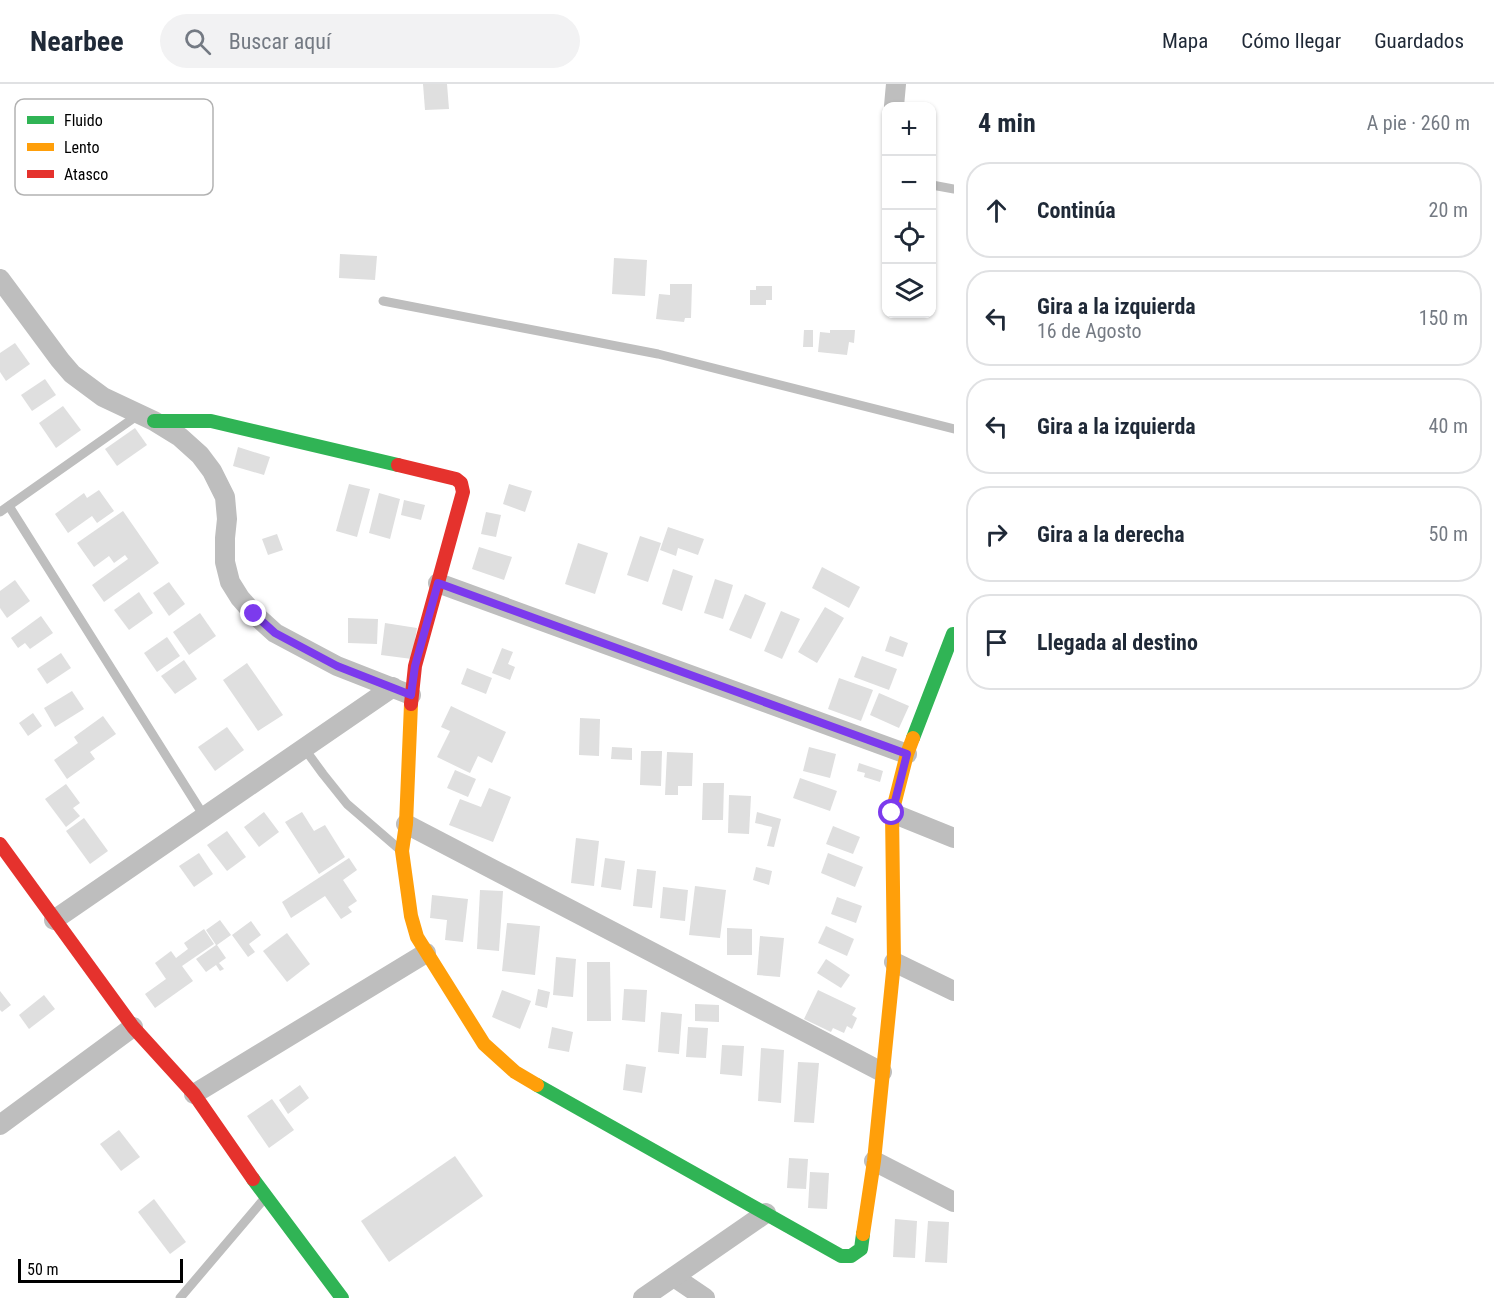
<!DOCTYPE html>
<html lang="es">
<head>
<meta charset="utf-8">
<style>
  body { margin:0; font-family:"Roboto Condensed",sans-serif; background:#f2f2f3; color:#1f2937 }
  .controls { position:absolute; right:18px; top:18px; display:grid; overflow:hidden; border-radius:12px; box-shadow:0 2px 4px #0004 }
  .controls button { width:54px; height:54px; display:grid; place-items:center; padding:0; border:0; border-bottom:2px solid #e0e1e3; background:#fff; color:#1f2937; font:30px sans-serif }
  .scale { position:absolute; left:18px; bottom:15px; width:165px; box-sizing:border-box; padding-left:6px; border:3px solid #000; border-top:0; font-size:16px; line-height:21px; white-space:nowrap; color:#000; -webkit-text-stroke:4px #fff; paint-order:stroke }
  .stop { position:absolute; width:18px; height:18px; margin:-14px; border:4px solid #7c3aed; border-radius:50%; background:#fff }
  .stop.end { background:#7c3aed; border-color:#fff; box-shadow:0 2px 6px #0008 }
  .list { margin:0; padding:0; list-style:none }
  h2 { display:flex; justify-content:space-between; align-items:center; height:78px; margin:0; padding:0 24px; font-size:26px }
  h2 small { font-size:20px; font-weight:400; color:#747a83 }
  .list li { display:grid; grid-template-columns:39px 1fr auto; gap:18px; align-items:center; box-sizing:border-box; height:96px; margin:0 12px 12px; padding:0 12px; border:2px solid #e0e1e3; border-radius:24px }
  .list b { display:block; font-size:22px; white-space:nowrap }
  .list p { margin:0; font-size:20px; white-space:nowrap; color:#747a83 }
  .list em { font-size:20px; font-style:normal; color:#747a83 }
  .icon { flex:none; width:33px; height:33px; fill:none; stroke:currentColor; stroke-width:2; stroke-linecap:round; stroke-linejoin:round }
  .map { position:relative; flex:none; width:954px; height:1214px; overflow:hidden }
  header { display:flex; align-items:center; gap:36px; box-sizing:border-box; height:84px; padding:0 30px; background:#fff; border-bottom:2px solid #e0e1e3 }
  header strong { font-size:28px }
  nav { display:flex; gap:33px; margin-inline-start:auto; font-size:21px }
  .search { width:420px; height:54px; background:#f2f2f3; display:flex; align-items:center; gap:15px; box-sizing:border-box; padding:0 21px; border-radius:33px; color:#747a83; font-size:22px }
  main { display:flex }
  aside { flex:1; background:#fff }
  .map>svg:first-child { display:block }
  .building { fill:#dfdfdf }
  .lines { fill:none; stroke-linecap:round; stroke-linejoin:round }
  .lane { stroke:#bebebe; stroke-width:9 }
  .street { stroke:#bebebe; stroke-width:20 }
  .fast { stroke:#30b455; stroke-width:14 }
  .slow { stroke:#ff9f0a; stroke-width:14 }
  .jam { stroke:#e5322d; stroke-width:14 }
  .route { stroke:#7c3aed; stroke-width:8 }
  .key { fill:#fff; stroke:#b2b2b2; stroke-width:1.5 }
  .key-label { font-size:16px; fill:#000 }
</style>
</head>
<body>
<header>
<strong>Nearbee</strong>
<div class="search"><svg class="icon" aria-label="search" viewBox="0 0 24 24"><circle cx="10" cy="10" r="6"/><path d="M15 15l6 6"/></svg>Buscar aquí</div>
<nav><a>Mapa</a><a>Cómo llegar</a><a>Guardados</a></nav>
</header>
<main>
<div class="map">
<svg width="954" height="1214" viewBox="0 0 954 1214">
  <rect width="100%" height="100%" fill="#fff"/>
  <g class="building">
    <polygon points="423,0 447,0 449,25 425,26"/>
    <polygon points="340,170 377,172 375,196 339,194"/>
    <polygon points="614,174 647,176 645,212 612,210"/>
    <polygon points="670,200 692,200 691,234 685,234 684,238 656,235 659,210 670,211"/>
    <polygon points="756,202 772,202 772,216 766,216 766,221 750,221 750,206 756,206"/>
    <polygon points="804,246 813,246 813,263 803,263"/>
    <polygon points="830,246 855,246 854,259 849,258 847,271 818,268 820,248 830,249"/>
    <polygon points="15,259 30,280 6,297 0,288 0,269"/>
    <polygon points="45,295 56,311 32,327 21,311"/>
    <polygon points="63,322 81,346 56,364 39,339"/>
    <polygon points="135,344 147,361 117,382 105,365"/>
    <polygon points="238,363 270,373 264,391 233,382"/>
    <polygon points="349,400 370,405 357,453 336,447"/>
    <polygon points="509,400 532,407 525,428 503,420"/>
    <polygon points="99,406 114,427 97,439 92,432 68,449 55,430 84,409 87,414"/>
    <polygon points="379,409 400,415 390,455 369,449"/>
    <polygon points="404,416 425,421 421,436 401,431"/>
    <polygon points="123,427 159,479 104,518 92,501 128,475 125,471 114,479 109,472 94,483 77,459"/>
    <polygon points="486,428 501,431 496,453 481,450"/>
    <polygon points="668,443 704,455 698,471 678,464 676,472 660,466"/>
    <polygon points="277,450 283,466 268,471 262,455"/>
    <polygon points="640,452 661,459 648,498 627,491"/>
    <polygon points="578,459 608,469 595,510 565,500"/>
    <polygon points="479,463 512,473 504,496 472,485"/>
    <polygon points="822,483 860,503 849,524 812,504"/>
    <polygon points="673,485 693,492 682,527 662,520"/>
    <polygon points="715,495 733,501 723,535 704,529"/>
    <polygon points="15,496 30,517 7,534 0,524 0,507"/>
    <polygon points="169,498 185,520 169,532 153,509"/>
    <polygon points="139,508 153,529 129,546 114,526"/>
    <polygon points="745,510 766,519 751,555 729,546"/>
    <polygon points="825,523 844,534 817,579 798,568"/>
    <polygon points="781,527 800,535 782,575 764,567"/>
    <polygon points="200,529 216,552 189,571 173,548"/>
    <polygon points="41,532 53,549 30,565 25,559 18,564 11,554"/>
    <polygon points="348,534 378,535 377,560 348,559"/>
    <polygon points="385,539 417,544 412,575 381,571"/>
    <polygon points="890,552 908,559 903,573 885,567"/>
    <polygon points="167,553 180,572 157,588 144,569"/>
    <polygon points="502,564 513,568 508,580 515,583 510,596 492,589"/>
    <polygon points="61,569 71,584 47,600 37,585"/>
    <polygon points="862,572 897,585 889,606 854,593"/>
    <polygon points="184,576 197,595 175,610 161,592"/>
    <polygon points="247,579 283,631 258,647 223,596"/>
    <polygon points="467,584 492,594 486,610 461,600"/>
    <polygon points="839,594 873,606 861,637 828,625"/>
    <polygon points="72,607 84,625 55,643 44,624"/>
    <polygon points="879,609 909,622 899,644 870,631"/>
    <polygon points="451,622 506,648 492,679 478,672 470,689 437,673 450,647 441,643"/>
    <polygon points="33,629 42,642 28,652 19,639"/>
    <polygon points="103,632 116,650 90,668 95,675 67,695 54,676 78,659 74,653"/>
    <polygon points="580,634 600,635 599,672 579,671"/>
    <polygon points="227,643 244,666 215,687 198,663"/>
    <polygon points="612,663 632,664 632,676 611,675"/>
    <polygon points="809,663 836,670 830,694 803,687"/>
    <polygon points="641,667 662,667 661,702 640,701"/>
    <polygon points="667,668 693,669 692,702 678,702 678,711 665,711"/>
    <polygon points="859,679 883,687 880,698 864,693 865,689 857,687"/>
    <polygon points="455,686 476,695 468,713 447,704"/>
    <polygon points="800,694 837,707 830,727 793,714"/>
    <polygon points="703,699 724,699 723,736 702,736"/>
    <polygon points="66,700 80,719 73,724 80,732 66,743 45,715"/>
    <polygon points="489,704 511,713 493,758 449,741 460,715 481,723"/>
    <polygon points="729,711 751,712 749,750 728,749"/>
    <polygon points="264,728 279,748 259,763 244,743"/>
    <polygon points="302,728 314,747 325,741 345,773 319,790 285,738"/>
    <polygon points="757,728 781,735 774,763 767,762 772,743 755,739"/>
    <polygon points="84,734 108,767 90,780 66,747"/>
    <polygon points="833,742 860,753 853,770 826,760"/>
    <polygon points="227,747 246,773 227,787 207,761"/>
    <polygon points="576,754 599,757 594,802 571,799"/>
    <polygon points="199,769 213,790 194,803 179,782"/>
    <polygon points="828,769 863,783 855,803 821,789"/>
    <polygon points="349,774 357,786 343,796 357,817 348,823 352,828 341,835 325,812 291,834 282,818"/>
    <polygon points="605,774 625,777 621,806 601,803"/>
    <polygon points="756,783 772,787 769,801 753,796"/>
    <polygon points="637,785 656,787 652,824 633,822"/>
    <polygon points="695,802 726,806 720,854 689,851"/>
    <polygon points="663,803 688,806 685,837 660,834"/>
    <polygon points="480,806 503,807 499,867 477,865"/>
    <polygon points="432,811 468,815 463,858 445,856 447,836 430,834"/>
    <polygon points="837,813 862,822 856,839 831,830"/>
    <polygon points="220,836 231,851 217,861 226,874 219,879 224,885 220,887 216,881 206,888 196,875 216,861 206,846"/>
    <polygon points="251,837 261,851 249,860 255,868 248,873 232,851"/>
    <polygon points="507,839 540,842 535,891 502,887"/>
    <polygon points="826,842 854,855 847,872 818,859"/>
    <polygon points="727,844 752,845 752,871 727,871"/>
    <polygon points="204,845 214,860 182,882 193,897 155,924 145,910 166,895 155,879 171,867 176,874 188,865 184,859"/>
    <polygon points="287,849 310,880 287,898 263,867"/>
    <polygon points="760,852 784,854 780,893 757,891"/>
    <polygon points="556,873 576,875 573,913 553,911"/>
    <polygon points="826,875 850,891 841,904 817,889"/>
    <polygon points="587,878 610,878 611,937 587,937"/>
    <polygon points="538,905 550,908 547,924 535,921"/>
    <polygon points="624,905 647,906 645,938 622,936"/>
    <polygon points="502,906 531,917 520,945 492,933"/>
    <polygon points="818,906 856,924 852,931 857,934 852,945 847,942 844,949 833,944 831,948 804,935"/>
    <polygon points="0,907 11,921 2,928 0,926"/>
    <polygon points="44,911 55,925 29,945 19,931"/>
    <polygon points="695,920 719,921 719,938 695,937"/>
    <polygon points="661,928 682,930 679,970 658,968"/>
    <polygon points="552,943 573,948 569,968 548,964"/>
    <polygon points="688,943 708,944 706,974 686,973"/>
    <polygon points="722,961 744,962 742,992 720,990"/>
    <polygon points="761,964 784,966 781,1019 758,1017"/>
    <polygon points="798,978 819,979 814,1039 794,1038"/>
    <polygon points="626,980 646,983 642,1009 623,1006"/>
    <polygon points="300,1001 309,1014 288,1030 279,1016"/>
    <polygon points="272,1015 294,1046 269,1064 247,1032"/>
    <polygon points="119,1046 140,1073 121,1087 100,1060"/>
    <polygon points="455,1072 483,1112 389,1178 361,1137"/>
    <polygon points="789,1074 808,1075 806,1105 787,1104"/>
    <polygon points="810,1088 829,1089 827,1125 808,1124"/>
    <polygon points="154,1115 186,1158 170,1170 138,1128"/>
    <polygon points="895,1135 917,1137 915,1174 893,1173"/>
    <polygon points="928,1137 949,1138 947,1179 925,1178"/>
  </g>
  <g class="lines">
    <g class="lane">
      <polyline points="932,101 954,105"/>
      <polyline points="383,217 658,270 954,345"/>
      <polyline points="9,422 204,732"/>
      <polyline points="0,428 138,331"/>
      <polyline points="304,664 323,690 347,720 398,764"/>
      <polyline points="180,1214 264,1115"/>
    </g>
    <g class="street">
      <polyline points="894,22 896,0"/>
      <polyline points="0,195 60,276 72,290 103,313 154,337 180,353 200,371 212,387 225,413 227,435 225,454 225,478 230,498 240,514 254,530 275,549 337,582 411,611"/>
      <polyline points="438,499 907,670"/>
      <polyline points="892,729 954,754"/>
      <polyline points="406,740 882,988"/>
      <polyline points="54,836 393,603"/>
      <polyline points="894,878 954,907"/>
      <polyline points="194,1010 426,869"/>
      <polyline points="0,1041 133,943"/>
      <polyline points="874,1077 954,1118"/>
      <polyline points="674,1193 705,1214"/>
      <polyline points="643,1214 766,1129"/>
    </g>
    <g class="fast">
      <polyline points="154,337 211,337 398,381"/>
      <polyline points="913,654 953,550"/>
      <polyline points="537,1001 841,1172 851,1172 861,1165 863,1150"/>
      <polyline points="253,1095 342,1214"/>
    </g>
    <g class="slow">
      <polyline points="411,620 406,740 402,767 411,832 417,853 484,960 515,988 537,1001"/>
      <polyline points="863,1150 874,1077 894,878 892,729 907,670 913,654"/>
    </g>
    <g class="jam">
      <polyline points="398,381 456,395 461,399 463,408 415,582 411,620"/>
      <polyline points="0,760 133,943 194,1010 253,1095"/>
    </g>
  </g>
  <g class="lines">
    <polyline class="route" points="254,530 275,549 337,582 411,611 415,582 438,499 907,670 892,729"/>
  </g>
  <rect x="15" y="15" width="198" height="96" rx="9" class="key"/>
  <rect x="27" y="32" width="27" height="8" fill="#30b455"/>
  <rect x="27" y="59" width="27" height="8" fill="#ff9f0a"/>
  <rect x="27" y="86" width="27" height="8" fill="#e5322d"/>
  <g class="key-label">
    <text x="64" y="42">Fluido</text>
    <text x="64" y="69">Lento</text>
    <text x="64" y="96">Atasco</text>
  </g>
</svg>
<div class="controls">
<button>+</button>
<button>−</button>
<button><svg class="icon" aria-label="locate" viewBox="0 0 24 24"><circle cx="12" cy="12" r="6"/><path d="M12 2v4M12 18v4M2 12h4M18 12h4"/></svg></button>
<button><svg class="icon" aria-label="layers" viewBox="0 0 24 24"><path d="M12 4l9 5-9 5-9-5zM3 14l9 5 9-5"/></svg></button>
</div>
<div class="scale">50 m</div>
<div class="stop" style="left:892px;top:729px"></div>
<div class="stop end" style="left:254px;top:530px"></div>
</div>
<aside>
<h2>4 min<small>A pie · 260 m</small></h2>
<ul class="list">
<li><svg class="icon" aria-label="ahead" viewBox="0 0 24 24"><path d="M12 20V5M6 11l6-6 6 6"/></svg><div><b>Continúa</b></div><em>20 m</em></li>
<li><svg class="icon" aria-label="left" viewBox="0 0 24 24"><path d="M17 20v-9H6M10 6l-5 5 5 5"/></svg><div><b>Gira a la izquierda</b><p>16 de Agosto</p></div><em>150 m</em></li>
<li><svg class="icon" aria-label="left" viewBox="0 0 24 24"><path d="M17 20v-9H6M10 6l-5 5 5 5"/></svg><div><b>Gira a la izquierda</b></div><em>40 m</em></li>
<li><svg class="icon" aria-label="right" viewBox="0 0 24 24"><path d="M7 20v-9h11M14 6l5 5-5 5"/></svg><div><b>Gira a la derecha</b></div><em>50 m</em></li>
<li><svg class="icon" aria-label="arrive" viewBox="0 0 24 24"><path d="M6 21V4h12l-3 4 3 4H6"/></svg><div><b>Llegada al destino</b></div></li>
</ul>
</aside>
</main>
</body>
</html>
